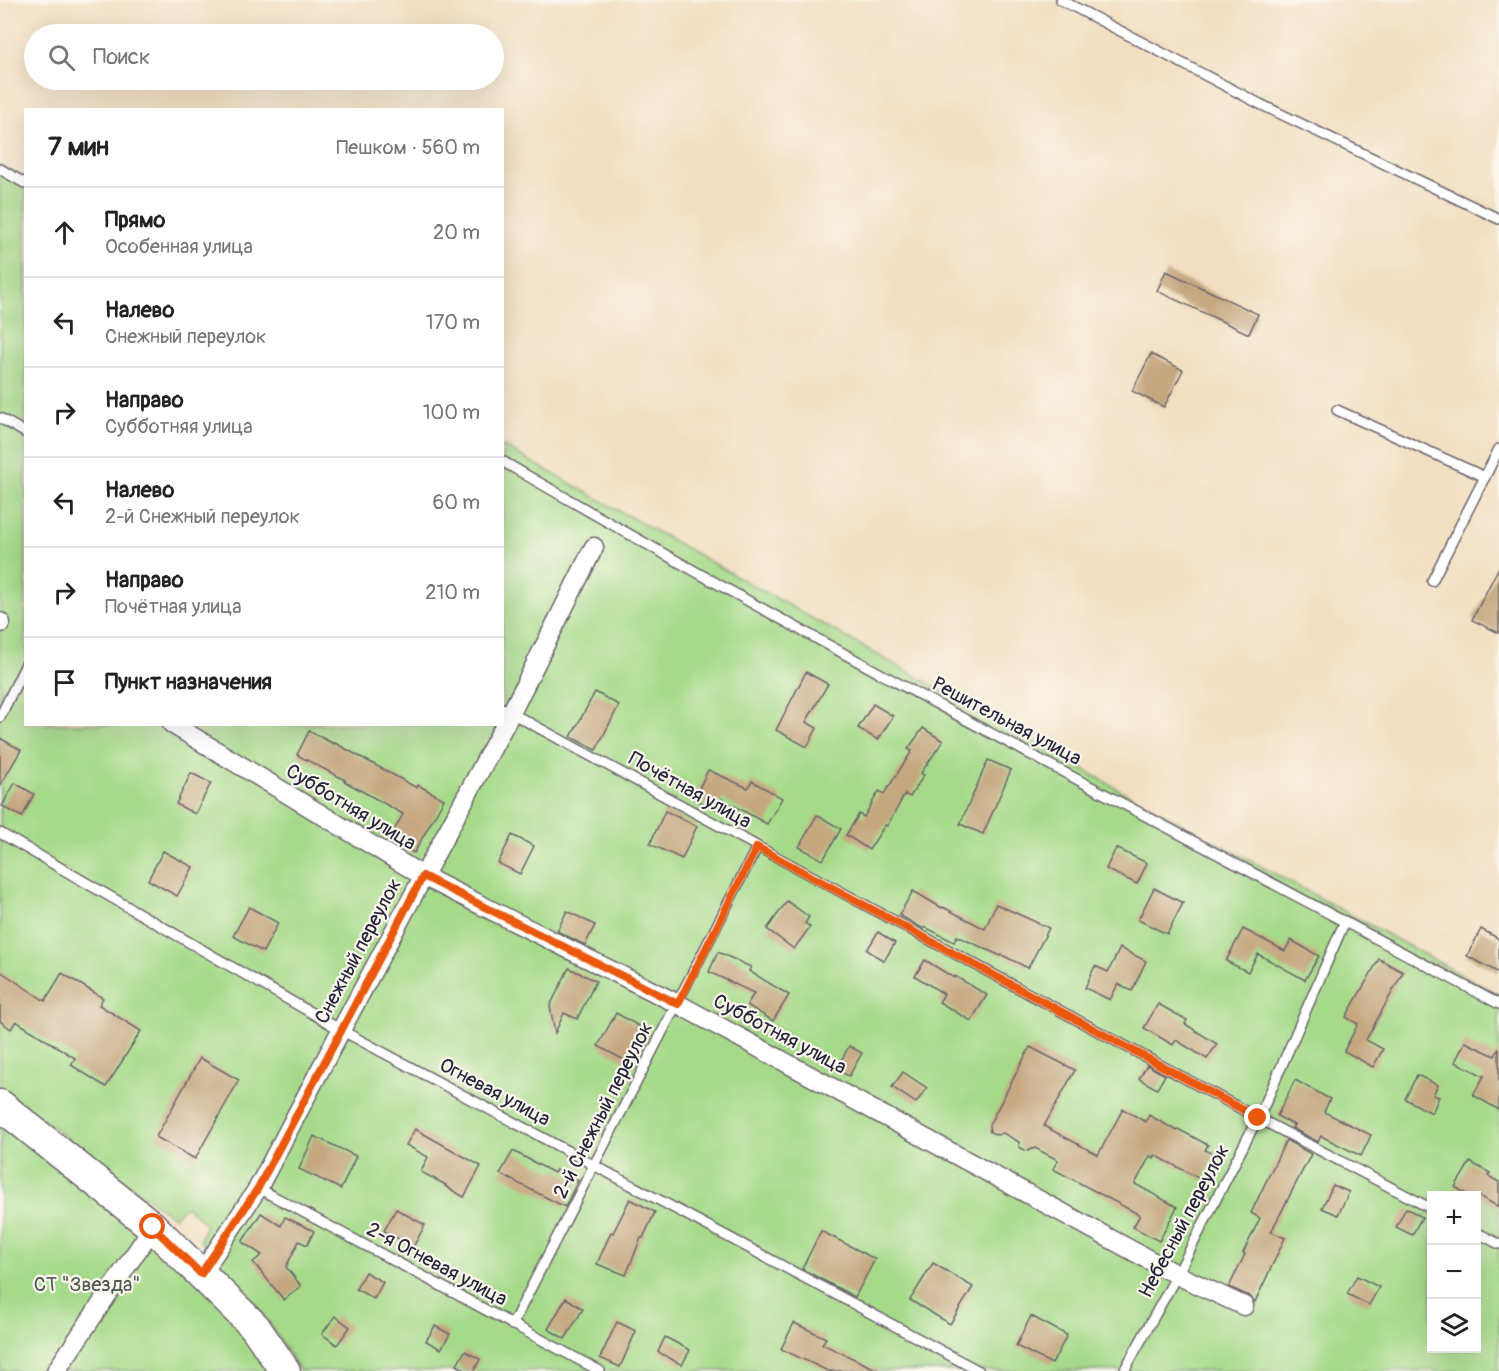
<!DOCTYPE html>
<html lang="ru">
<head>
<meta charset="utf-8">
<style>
  body { margin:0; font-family:Pangolin,sans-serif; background:#f6f6f6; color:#222 }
  .controls { position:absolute; right:18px; bottom:18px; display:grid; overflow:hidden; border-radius:0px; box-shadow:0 6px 24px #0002 }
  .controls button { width:54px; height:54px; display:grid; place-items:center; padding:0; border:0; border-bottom:2px solid #e0e0e0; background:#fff; color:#222; font:30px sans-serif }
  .stop { position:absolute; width:18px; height:18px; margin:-14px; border:4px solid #ea580c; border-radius:50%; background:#fff }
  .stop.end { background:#ea580c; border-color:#fff; box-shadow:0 2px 6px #0008 }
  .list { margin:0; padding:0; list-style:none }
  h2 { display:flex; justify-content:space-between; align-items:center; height:78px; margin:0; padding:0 24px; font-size:26px }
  h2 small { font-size:20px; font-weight:400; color:#767676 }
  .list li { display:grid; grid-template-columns:39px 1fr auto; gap:18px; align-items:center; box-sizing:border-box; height:90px; padding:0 24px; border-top:2px solid #e0e0e0 }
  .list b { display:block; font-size:22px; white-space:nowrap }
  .list p { margin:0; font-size:20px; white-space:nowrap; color:#767676 }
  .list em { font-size:20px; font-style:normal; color:#767676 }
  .icon { flex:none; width:33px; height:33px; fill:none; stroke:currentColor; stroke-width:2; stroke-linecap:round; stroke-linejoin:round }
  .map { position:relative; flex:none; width:1499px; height:1371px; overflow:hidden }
  .search { position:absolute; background:#fff; box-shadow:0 6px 24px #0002; left:24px; top:24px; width:480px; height:66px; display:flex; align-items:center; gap:15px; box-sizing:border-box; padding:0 21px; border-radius:33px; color:#767676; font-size:22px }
  .panel { position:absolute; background:#fff; box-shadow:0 6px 24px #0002; left:24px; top:108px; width:480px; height:618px; border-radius:0px }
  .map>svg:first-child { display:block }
  .green { fill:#a6da8a; stroke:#647e62; stroke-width:1.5; fill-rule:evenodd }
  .building { fill:#c5a780 }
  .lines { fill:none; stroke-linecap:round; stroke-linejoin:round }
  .lane-casing { stroke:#6b646a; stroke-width:12 }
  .street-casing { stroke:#6b646a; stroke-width:21 }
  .primary-casing { stroke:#6b646a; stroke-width:33 }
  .lane { stroke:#fff; stroke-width:9 }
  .street { stroke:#fff; stroke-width:18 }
  .primary { stroke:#fff; stroke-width:30 }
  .route { stroke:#ea580c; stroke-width:8 }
  .labels { text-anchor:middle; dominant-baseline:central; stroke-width:4.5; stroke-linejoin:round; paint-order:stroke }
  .street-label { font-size:20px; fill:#22223b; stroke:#fbf7ec }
  .park-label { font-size:20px; fill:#4a5953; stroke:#fbf7ec }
</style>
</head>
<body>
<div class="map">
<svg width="1499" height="1371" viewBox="0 0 1499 1371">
  <rect width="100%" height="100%" fill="#fbf7ec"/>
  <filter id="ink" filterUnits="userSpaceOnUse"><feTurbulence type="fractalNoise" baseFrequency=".0167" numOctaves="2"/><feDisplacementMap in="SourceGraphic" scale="12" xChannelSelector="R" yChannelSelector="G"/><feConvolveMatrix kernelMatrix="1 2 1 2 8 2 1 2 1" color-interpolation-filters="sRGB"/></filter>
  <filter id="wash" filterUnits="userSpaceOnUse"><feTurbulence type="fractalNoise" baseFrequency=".008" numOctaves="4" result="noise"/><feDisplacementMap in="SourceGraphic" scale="24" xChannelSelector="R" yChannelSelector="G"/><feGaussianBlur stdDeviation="1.35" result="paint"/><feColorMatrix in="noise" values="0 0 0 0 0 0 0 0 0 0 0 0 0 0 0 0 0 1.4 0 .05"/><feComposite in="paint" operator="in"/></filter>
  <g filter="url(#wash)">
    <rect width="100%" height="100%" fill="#f2dfc1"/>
    <g class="green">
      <path d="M 0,165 L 26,179 L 26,724 L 502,724 L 503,446 L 1136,799 L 1499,995 L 1499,1371 L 300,1371 L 256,1304 L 200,1240 L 206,1224 L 186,1206 L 173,1217 L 0,1088 ZM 1432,1196 L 1476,1196 L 1476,1348 L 1432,1348 Z"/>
      <polygon points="0,1105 160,1230 277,1371 0,1371"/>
    </g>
    <g id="blocks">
      <g class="building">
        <polygon points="1166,271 1258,314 1249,334 1157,291"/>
        <polygon points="1151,354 1183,370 1164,407 1132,391"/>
        <polygon points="1499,567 1499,633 1472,620"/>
        <polygon points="806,672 828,684 806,722 817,728 807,747 776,730"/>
        <polygon points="595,692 619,705 596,750 571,737"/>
        <polygon points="873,704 893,716 878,740 858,728"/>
        <polygon points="923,728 943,741 921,773 924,775 910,797 905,794 887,826 885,825 869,850 846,835 859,814 864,817 879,791 884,794 912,751 908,749"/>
        <polygon points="309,731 334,744 335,743 417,788 418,785 444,799 414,853 389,840 403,814 344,781 345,780 297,755"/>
        <polygon points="0,738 21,750 0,786"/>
        <polygon points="988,760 1011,770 983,834 960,824"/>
        <polygon points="708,770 748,788 752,781 782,798 767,824 722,799 718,810 694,799"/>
        <polygon points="191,773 211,783 195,814 176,804"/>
        <polygon points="15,783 34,794 22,817 2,806"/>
        <polygon points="665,811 697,826 682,859 650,844"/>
        <polygon points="817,815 841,829 823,860 799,847"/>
        <polygon points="512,835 534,846 520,874 498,863"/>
        <polygon points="1116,848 1147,863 1137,884 1106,869"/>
        <polygon points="163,851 193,867 177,896 148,880"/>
        <polygon points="1154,888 1183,903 1167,934 1138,920"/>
        <polygon points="913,891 942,908 943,907 985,929 996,904 1049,928 1028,968 1002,955 1001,956 957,936 954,942 925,927 924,929 899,915"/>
        <polygon points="787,901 809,917 805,923 810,927 794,949 767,929"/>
        <polygon points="249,907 278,923 263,952 233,936"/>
        <polygon points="567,911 595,925 585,945 557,931"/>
        <polygon points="1243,929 1285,951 1291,940 1319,956 1305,980 1258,954 1248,972 1226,961"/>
        <polygon points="1481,929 1499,939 1499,973 1467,956"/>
        <polygon points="878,932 895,943 884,961 867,950"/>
        <polygon points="1120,948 1146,961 1132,991 1118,984 1110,1000 1085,988 1095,966 1108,972"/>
        <polygon points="718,952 751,967 749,971 789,995 773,1021 747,1005 754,993 709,972"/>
        <polygon points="1379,959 1403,972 1366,1040 1383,1049 1373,1067 1344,1051 1358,1024 1346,1017"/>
        <polygon points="925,960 954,978 955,976 987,995 971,1021 939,1002 944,994 915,976"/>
        <polygon points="569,968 596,981 577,1019 564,1013 555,1033 550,1006"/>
        <polygon points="0,971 45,1001 62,973 103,998 99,1005 141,1031 106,1087 71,1065 75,1058 16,1021 11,1029 0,1021"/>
        <polygon points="1158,1004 1187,1020 1185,1024 1217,1044 1207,1059 1176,1040 1173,1045 1144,1028"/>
        <polygon points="616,1013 644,1029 626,1061 598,1046"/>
        <polygon points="1465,1042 1495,1056 1499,1048 1499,1110 1473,1095 1484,1076 1455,1062"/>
        <polygon points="849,1046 862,1053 849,1076 836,1070"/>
        <polygon points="1030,1047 1075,1070 1044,1126 1098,1155 1123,1109 1146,1122 1149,1115 1177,1131 1178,1129 1208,1145 1205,1150 1215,1155 1202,1180 1155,1155 1154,1158 1150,1156 1135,1184 1177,1207 1159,1241 1133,1227 1140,1215 1053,1169 1058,1160 1035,1148 1027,1151 1019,1147 1019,1142 1003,1133 997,1135 990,1132 989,1125"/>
        <polygon points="200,1058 239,1080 195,1159 156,1137"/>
        <polygon points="1147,1065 1165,1075 1157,1089 1139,1079"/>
        <polygon points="903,1072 927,1088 916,1103 892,1087"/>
        <polygon points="1417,1075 1438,1085 1433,1095 1439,1097 1432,1113 1405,1099"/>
        <polygon points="1295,1080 1330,1099 1324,1112 1371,1135 1361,1156 1321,1136 1318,1142 1292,1128 1294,1125 1277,1116"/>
        <polygon points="415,1129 481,1166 464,1197 445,1186 446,1185 421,1172 428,1157 406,1145"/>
        <polygon points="314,1136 356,1156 341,1189 299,1169"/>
        <polygon points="1286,1140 1311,1154 1271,1232 1285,1238 1255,1302 1249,1296 1229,1287 1245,1254 1243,1253 1260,1218 1251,1213"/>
        <polygon points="513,1151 554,1173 556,1170 578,1180 565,1207 500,1174"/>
        <polygon points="1470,1162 1490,1173 1488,1176 1499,1182 1499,1207 1477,1195 1476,1196 1469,1196 1455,1187"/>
        <polygon points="1333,1185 1349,1192 1338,1215 1322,1208"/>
        <polygon points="630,1199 655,1212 643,1238 641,1238 626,1275 597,1264 611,1232 613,1233"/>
        <polygon points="1406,1208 1422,1217 1412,1235 1396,1227"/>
        <polygon points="396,1209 425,1225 413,1247 384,1231"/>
        <polygon points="261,1213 281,1226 285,1217 314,1231 307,1245 299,1241 286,1267 301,1286 284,1300 253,1262 262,1255 242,1242"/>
        <polygon points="821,1231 875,1259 855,1297 802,1269"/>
        <polygon points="933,1263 973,1287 950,1324 910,1300"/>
        <polygon points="365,1272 383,1282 374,1299 356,1289"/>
        <polygon points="1357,1276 1379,1287 1369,1305 1347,1294"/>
        <polygon points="566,1298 583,1309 565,1339 548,1329"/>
        <polygon points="335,1316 350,1327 337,1345 322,1334"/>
        <polygon points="1031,1316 1067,1335 1052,1364 1016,1346"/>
        <polygon points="617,1322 636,1331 620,1367 600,1358"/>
        <polygon points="794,1323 826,1338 822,1344 880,1371 828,1371 781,1349"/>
        <polygon points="435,1326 450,1334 441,1349 426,1341"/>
        <polygon points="665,1337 690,1350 682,1365 658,1352"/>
        <polygon points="465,1351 480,1359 474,1371 467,1371 457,1365"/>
      </g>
    </g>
  </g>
  <g filter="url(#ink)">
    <use href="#blocks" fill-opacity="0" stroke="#6b646a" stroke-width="1.5"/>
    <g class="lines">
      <defs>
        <g id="lane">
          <polyline points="1061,0 1260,104 1499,219"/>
          <polyline points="0,169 26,184"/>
          <polyline points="1337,410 1485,477"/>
          <polyline points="0,418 26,433"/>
          <path d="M 502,461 C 829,652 1165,825 1499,1004"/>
          <polyline points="1432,581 1499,449"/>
          <polyline points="502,708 1258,1118 1432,1209"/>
          <polyline points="0,717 26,664"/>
          <polyline points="0,833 341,1030 979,1371"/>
          <polyline points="258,1188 600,1371"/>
          <polyline points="1476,1232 1499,1244"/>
          <polyline points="512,1325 757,847"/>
          <polyline points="1124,1371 1177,1275 1265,1104 1345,921"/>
        </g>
        <g id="street">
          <polyline points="0,622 1,623"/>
          <polyline points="172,724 423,876 678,1004 1177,1275 1244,1306"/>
          <polyline points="201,1274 258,1188 341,1030 511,713 594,547"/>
          <polyline points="56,1371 153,1227"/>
        </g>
        <polyline id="primary" points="0,1105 153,1227 255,1327 285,1371"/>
      </defs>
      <use href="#lane" class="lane-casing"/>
      <use href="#street" class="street-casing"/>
      <use href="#primary" class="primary-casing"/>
      <use href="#lane" class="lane"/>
      <use href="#street" class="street"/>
      <use href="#primary" class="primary"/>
    </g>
  </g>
  <g class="lines" filter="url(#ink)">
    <polyline class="route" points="153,1227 201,1274 258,1188 423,876 678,1004 757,847 1258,1118"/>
  </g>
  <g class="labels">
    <g class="street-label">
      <text transform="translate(1007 721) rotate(28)">Решительная улица</text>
      <text transform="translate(690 790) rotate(29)">Почётная улица</text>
      <text transform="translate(351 807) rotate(31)">Субботняя улица</text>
      <text transform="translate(358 951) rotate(-62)">Снежный переулок</text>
      <text transform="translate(780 1034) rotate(28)">Субботняя улица</text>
      <text transform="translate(495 1092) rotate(28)">Огневая улица</text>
      <text transform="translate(603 1110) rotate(-63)">2-й Снежный переулок</text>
      <text transform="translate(1184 1221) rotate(-62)">Небесный переулок</text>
      <text transform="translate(437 1264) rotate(28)">2-я Огневая улица</text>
    </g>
    <g class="park-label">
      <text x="87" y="1284">СТ "Звезда"</text>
    </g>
  </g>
</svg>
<div class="controls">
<button>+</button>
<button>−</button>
<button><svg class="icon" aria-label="layers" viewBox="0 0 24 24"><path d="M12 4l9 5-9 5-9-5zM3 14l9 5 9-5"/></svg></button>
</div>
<div class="stop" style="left:153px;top:1227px"></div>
<div class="stop end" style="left:1258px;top:1118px"></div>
<div class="search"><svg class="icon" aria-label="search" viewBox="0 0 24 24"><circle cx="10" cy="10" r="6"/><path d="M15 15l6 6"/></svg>Поиск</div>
<section class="panel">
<h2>7 мин<small>Пешком · 560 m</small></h2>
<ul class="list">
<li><svg class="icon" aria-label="ahead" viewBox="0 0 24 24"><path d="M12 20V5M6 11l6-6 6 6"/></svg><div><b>Прямо</b><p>Особенная улица</p></div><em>20 m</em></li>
<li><svg class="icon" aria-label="left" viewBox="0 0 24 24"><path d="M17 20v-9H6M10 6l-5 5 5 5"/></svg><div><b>Налево</b><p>Снежный переулок</p></div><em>170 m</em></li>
<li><svg class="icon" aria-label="right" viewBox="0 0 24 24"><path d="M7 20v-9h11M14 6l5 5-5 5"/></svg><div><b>Направо</b><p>Субботняя улица</p></div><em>100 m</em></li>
<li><svg class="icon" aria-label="left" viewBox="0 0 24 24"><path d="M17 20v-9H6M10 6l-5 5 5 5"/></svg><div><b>Налево</b><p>2-й Снежный переулок</p></div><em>60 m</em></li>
<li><svg class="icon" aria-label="right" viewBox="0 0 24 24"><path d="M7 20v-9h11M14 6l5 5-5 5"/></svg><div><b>Направо</b><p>Почётная улица</p></div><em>210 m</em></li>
<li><svg class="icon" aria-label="arrive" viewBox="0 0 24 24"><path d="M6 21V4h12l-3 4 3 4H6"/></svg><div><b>Пункт назначения</b></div></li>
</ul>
</section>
</div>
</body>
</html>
